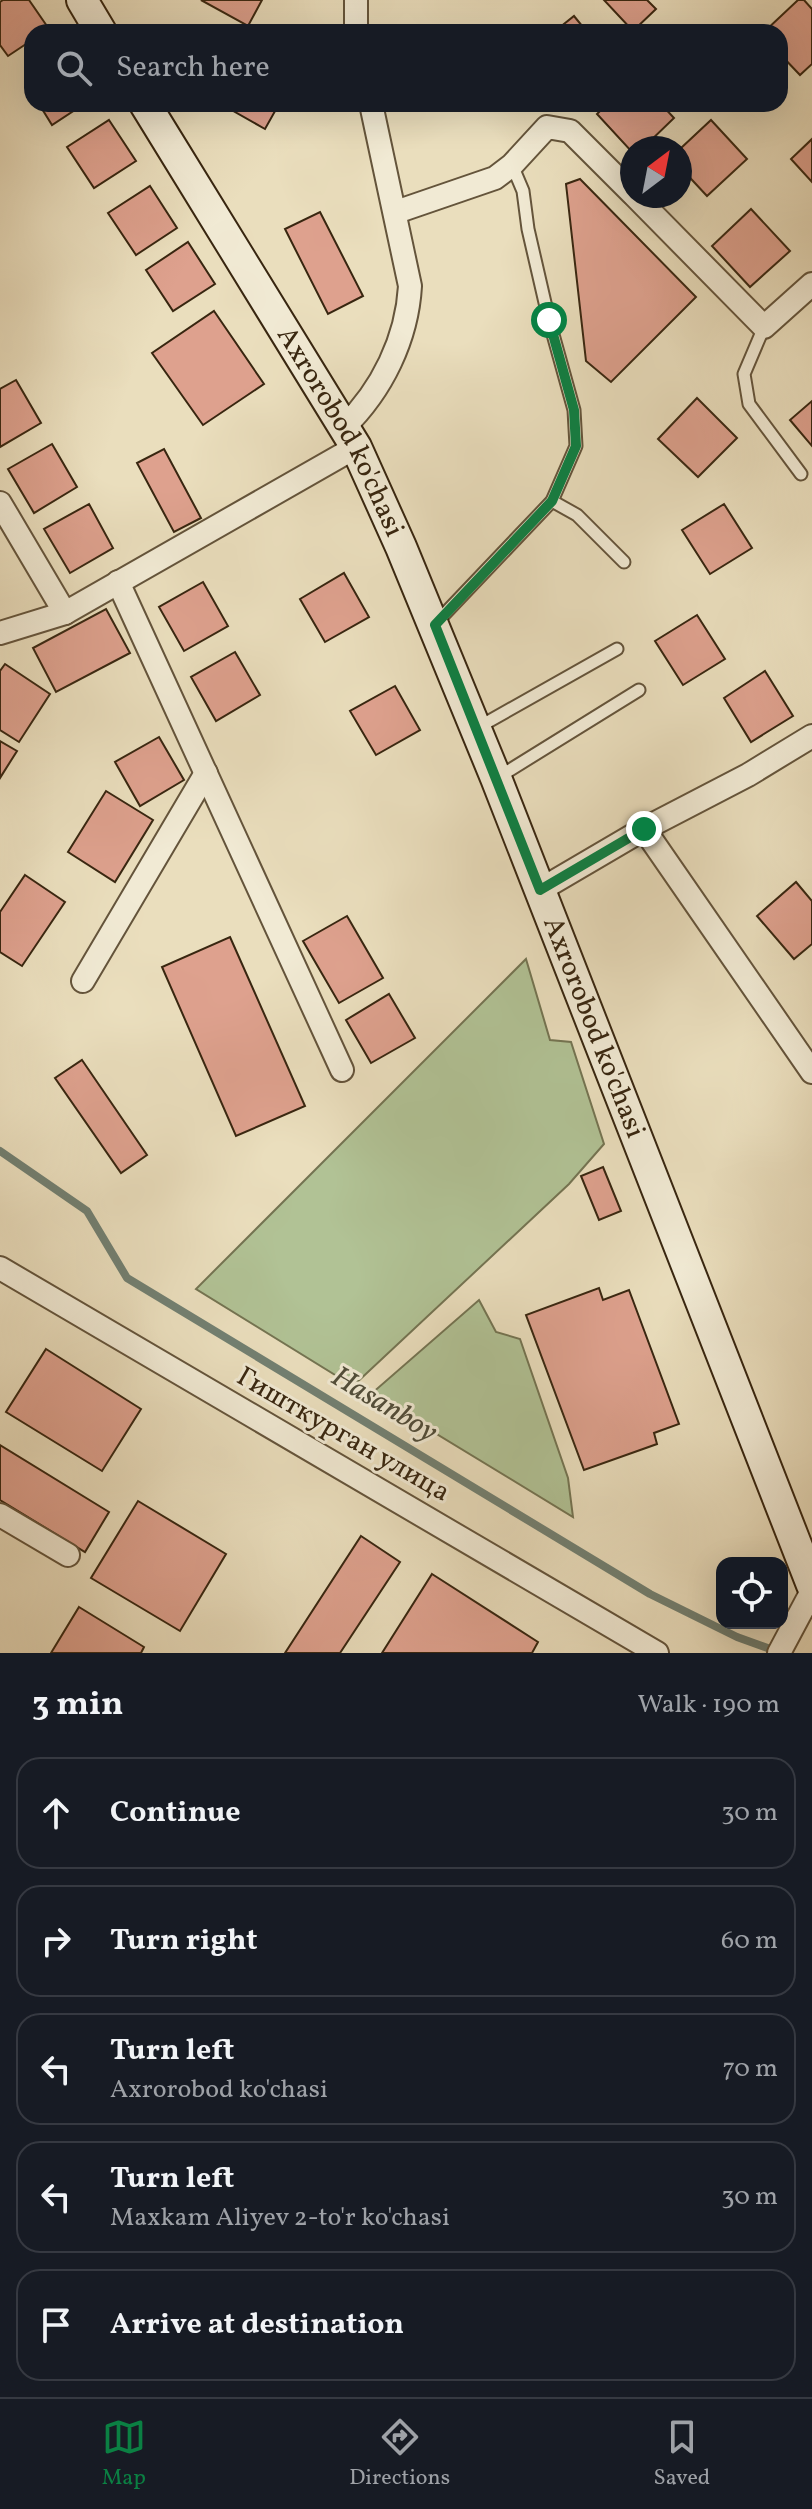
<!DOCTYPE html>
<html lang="en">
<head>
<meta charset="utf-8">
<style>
  body { margin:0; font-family:Vollkorn,serif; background:#242831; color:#f1f3f6 }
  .controls { position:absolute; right:24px; bottom:24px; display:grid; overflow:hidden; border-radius:16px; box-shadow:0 8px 32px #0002 }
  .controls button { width:72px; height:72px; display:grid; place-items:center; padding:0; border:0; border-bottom:2px solid #363941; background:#171b24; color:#f1f3f6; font:40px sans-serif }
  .compass { position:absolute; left:620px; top:136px; width:72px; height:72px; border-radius:50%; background:#171b24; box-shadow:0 8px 32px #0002; rotate:32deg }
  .stop { position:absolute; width:24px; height:24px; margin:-18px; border:6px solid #0b8043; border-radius:50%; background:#fff }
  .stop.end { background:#0b8043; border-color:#fff; box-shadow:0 2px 8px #0008 }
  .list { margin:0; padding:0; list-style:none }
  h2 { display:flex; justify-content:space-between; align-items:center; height:104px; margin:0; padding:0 32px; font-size:34px }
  h2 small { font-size:26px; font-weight:400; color:#9ea1a6 }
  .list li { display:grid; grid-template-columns:52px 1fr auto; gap:24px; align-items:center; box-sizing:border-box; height:112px; margin:0 16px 16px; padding:0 16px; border:2px solid #363941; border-radius:24px }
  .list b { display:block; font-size:30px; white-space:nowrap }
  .list p { margin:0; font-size:26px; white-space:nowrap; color:#9ea1a6 }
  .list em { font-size:26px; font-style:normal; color:#9ea1a6 }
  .icon { flex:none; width:44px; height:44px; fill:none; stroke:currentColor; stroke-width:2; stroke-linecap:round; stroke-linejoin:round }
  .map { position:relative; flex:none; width:812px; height:1653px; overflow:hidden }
  .search { position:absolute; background:#171b24; box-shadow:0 8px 32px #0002; left:24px; right:24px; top:24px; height:88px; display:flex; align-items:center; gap:20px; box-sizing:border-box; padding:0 28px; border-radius:24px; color:#9ea1a6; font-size:30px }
  .sheet { height:744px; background:#171b24 }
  nav { display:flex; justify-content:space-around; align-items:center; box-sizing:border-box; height:112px; border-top:2px solid #363941; background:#171b24; font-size:22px; color:#9ea1a6 }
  nav a { display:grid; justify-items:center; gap:4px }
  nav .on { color:#0b8043 }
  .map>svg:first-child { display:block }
  .green { fill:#b1c295; stroke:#747452; stroke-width:2 }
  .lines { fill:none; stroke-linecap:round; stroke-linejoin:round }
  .stream { stroke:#728072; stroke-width:8 }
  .building { fill:#dea18e; stroke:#382610; stroke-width:2 }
  .lane-casing { stroke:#64543b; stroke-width:15 }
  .street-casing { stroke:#64543b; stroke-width:26 }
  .secondary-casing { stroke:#382610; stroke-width:34 }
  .lane { stroke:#f1ead4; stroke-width:11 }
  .street { stroke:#f1ead4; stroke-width:22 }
  .secondary { stroke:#f1ead4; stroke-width:30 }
  .route { stroke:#0b8043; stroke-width:10 }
  .labels { text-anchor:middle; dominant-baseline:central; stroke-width:6; stroke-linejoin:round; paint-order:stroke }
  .street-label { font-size:28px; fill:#382610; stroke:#f1ead4 }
  .water-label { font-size:30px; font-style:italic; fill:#504c39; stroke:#f1ead4 }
</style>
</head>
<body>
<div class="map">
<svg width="812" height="1653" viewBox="0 0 812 1653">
  <rect width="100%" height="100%" fill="#eadebd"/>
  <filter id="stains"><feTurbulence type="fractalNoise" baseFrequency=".0025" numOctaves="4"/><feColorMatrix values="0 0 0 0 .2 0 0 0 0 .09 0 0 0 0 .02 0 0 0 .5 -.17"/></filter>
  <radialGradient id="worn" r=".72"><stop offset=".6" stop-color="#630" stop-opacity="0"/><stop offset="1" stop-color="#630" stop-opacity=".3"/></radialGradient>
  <g class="green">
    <polygon points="526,959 550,1040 571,1042 604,1144 569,1184 353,1386 196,1289"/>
    <polygon points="479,1300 496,1332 520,1339 568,1478 573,1517 371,1394"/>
  </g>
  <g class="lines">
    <polyline class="stream" points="0,1151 87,1211 127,1278 650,1594 737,1637 776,1651"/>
  </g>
  <g class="building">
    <polygon points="3,0 29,0 49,29 45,32 32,32 32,40 8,56 0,45 0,2"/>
    <polygon points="201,0 262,0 248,26"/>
    <polygon points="604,0 647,0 656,9 633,31"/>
    <polygon points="798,0 804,0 812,9 812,64 800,75 780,54 780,32 764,32"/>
    <polygon points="574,16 587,32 554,32"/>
    <polygon points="39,104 84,104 52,125"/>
    <polygon points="221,104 279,104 265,129"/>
    <polygon points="607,104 661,104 674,118 643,148 632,148 632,152 597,114"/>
    <polygon points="109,120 136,161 94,188 67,147"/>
    <polygon points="711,120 747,159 707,196 680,167 680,149"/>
    <polygon points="812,139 812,182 791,159"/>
    <polygon points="580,179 696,297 611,382 586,361 566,184"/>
    <polygon points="150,186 177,228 136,255 108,213"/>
    <polygon points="751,209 790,251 750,287 712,246"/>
    <polygon points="320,212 363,296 328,314 285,229"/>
    <polygon points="188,242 215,284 173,311 146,270"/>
    <polygon points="214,311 264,384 203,425 152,353"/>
    <polygon points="16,380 41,423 0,447 0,389"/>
    <polygon points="697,398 737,438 698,477 658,439"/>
    <polygon points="812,401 812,446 790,420"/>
    <polygon points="52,444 77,487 34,513 8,469"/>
    <polygon points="164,449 201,518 174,532 137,463"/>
    <polygon points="89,504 113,548 70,573 44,529"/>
    <polygon points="724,504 752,548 710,574 682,530"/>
    <polygon points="344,573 369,617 325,642 300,599"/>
    <polygon points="203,582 228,626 184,651 159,607"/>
    <polygon points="106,609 130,653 56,692 33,648"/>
    <polygon points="697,615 725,659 683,685 655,641"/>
    <polygon points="235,652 260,695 216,721 191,677"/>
    <polygon points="5,664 50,694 19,742 0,730 0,671"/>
    <polygon points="765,671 793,716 751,742 724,698"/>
    <polygon points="395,686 420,730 376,755 350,711"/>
    <polygon points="159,737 184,780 140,806 115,762"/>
    <polygon points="0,741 17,751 0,778"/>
    <polygon points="106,791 153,820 115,882 68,852"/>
    <polygon points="25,875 65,902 22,966 0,952 0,912"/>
    <polygon points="796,882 812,901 812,944 794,959 757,916"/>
    <polygon points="347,916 383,978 339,1003 303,941"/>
    <polygon points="230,937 305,1106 236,1136 162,967"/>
    <polygon points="389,994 415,1038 371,1063 346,1020"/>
    <polygon points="82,1060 147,1155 121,1173 55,1078"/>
    <polygon points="603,1167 621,1211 599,1220 581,1176"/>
    <polygon points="599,1288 603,1300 629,1290 679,1424 654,1433 657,1444 584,1470 526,1315"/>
    <polygon points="46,1349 141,1409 102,1471 6,1412"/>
    <polygon points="0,1445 109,1512 85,1552 0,1500"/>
    <polygon points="138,1501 226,1554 180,1631 91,1578"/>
    <polygon points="361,1536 400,1562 340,1653 285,1653"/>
    <polygon points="432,1574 538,1642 532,1653 382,1653"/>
    <polygon points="79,1607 144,1647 141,1653 51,1653"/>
  </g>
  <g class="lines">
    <defs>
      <g id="lane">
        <polyline points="764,327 744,374 749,404 801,474"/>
        <polyline points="552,501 577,515 624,562"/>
        <polyline points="435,624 552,501 576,446 574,410 549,320 528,229 523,191 512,165"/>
        <polyline points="477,728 617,649"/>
        <polyline points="497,778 639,690"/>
      </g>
      <g id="street">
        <polyline points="356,0 356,32"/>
        <polyline points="635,196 764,327 812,284"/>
        <polyline points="396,212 495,178 512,165 547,127 570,131 632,193"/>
        <path d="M 344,427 C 382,390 407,339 410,286 L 371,104"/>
        <polyline points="0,503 65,613"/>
        <polyline points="118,582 342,1070"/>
        <polyline points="0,633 65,613 356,447"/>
        <polyline points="644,829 812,1072"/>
        <polyline points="540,890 644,829 748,775 812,736"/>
        <polyline points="83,981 206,773"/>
        <polyline points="0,1268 657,1653"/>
        <polyline points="0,1515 68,1555"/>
        <polyline points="779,1653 812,1591"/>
      </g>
      <g id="secondary">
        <polyline points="82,0 101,32"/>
        <path id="s1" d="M 145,104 L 356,447 L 401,547 L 496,778 L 812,1585"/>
      </g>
    </defs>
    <use href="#lane" class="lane-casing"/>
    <use href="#street" class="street-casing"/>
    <use href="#secondary" class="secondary-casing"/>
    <use href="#lane" class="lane"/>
    <use href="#street" class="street"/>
    <use href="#secondary" class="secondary"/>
  </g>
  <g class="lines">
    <polyline class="route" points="549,320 574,410 576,446 552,501 435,625 540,890 644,829"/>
  </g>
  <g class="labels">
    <g class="street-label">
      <text stroke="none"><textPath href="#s1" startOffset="382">Axrorobod ko'chasi</textPath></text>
      <text stroke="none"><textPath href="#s1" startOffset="1030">Axrorobod ko'chasi</textPath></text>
      <text transform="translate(343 1435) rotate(30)">Гишткурган улица</text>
    </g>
    <g class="water-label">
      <text transform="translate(384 1405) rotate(31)">Hasanboy</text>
    </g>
  </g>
  <rect width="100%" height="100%" filter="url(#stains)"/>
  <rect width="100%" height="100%" fill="url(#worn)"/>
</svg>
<div class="controls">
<button><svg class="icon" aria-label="locate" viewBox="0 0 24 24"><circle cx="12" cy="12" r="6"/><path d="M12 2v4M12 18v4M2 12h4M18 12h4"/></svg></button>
</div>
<svg class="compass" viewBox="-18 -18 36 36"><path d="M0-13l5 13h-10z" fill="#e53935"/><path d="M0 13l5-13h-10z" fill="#9ea1a6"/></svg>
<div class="stop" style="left:549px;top:320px"></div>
<div class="stop end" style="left:644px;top:829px"></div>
<div class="search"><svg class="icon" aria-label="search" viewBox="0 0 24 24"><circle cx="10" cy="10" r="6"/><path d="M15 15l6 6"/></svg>Search here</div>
</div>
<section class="sheet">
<h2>3 min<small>Walk · 190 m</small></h2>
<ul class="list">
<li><svg class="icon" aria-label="ahead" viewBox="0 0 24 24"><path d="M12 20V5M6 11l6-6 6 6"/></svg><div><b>Continue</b></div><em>30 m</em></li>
<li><svg class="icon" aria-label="right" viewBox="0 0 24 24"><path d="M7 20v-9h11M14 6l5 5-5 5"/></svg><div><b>Turn right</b></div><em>60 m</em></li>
<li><svg class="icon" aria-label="left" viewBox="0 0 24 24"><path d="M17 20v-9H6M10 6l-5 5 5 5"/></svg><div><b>Turn left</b><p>Axrorobod ko'chasi</p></div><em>70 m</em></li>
<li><svg class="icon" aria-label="left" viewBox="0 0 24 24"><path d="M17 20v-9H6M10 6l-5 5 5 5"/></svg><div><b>Turn left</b><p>Maxkam Aliyev 2-to'r ko'chasi</p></div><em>30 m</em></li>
<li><svg class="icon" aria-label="arrive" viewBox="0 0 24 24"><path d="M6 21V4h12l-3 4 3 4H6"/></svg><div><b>Arrive at destination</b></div></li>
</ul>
</section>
<nav>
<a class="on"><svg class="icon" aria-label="map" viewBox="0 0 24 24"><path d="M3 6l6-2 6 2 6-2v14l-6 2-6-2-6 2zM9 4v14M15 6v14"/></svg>Map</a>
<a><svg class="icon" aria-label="directions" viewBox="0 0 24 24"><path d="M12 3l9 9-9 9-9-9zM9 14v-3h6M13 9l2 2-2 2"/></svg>Directions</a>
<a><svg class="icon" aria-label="saved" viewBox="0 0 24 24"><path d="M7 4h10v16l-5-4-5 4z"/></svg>Saved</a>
</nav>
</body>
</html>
